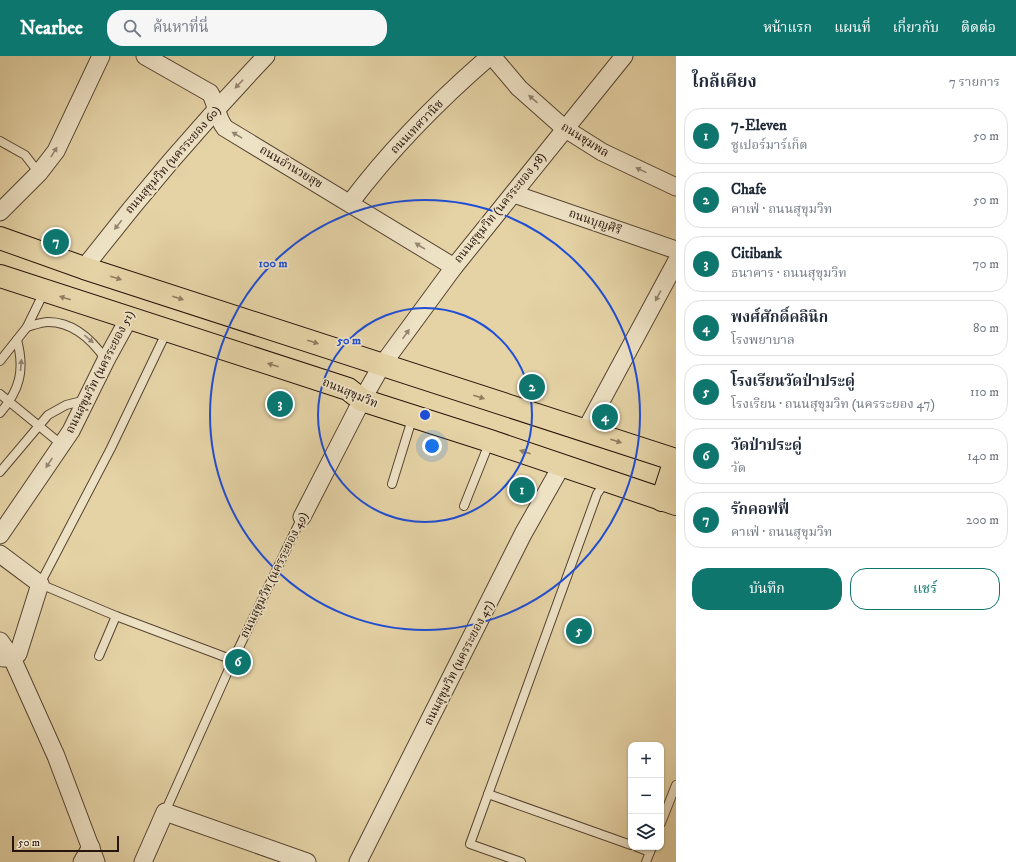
<!DOCTYPE html>
<html lang="th">
<head>
<meta charset="utf-8">
<style>
  body { margin:0; font-family:"IM FELL DW Pica","Noto Serif Thai",serif; background:#f6f6f7; color:#1f2937 }
  .controls { position:absolute; right:12px; bottom:12px; display:grid; overflow:hidden; border-radius:8px; box-shadow:0 1px 3px #0004 }
  .controls button { width:36px; height:36px; display:grid; place-items:center; padding:0; border:0; border-bottom:1px solid #e0e1e3; background:#fff; color:#1f2937; font:20px sans-serif }
  .scale { position:absolute; left:12px; bottom:10px; width:107px; box-sizing:border-box; padding-left:4px; border:2px solid #27140c; border-top:0; font-size:11px; line-height:14px; white-space:nowrap; color:#27140c; -webkit-text-stroke:3px #eee2c5; paint-order:stroke }
  .you { position:absolute; left:432px; top:390px; width:14px; height:14px; margin:-10px; border:3px solid #fff; border-radius:50%; background:#1a73e8; box-shadow:0 0 0 6px #1a73e833 }
  .badge { display:grid; place-items:center; width:26px; height:26px; border-radius:50%; background:#0f766e; color:#fff; font-size:13px; font-weight:700 }
  .pin { position:absolute; translate:-50% -50%; border:2px solid #fff; box-shadow:0 1px 4px #0006 }
  .list { margin:0; padding:0; list-style:none }
  h2 { display:flex; justify-content:space-between; align-items:center; height:52px; margin:0; padding:0 16px; font-size:17px }
  h2 small { font-size:13px; font-weight:400; color:#747a83 }
  .list li { display:grid; grid-template-columns:26px 1fr auto; gap:12px; align-items:center; box-sizing:border-box; height:56px; margin:0 8px 8px; padding:0 8px; border:1px solid #e0e1e3; border-radius:16px }
  .list b { display:block; font-size:15px; white-space:nowrap }
  .list p { margin:0; font-size:13px; white-space:nowrap; color:#747a83 }
  .list em { font-size:13px; font-style:normal; color:#747a83 }
  .actions { display:flex; gap:8px; padding:12px 16px }
  .actions a { flex:1; padding:9px 0; border:1px solid #0f766e; border-radius:16px; text-align:center; font-size:14px; color:#0f766e }
  .actions .main { background:#0f766e; color:#fff }
  .icon { flex:none; width:22px; height:22px; fill:none; stroke:currentColor; stroke-width:2; stroke-linecap:round; stroke-linejoin:round }
  .map { position:relative; flex:none; width:676px; height:806px; overflow:hidden }
  header { display:flex; align-items:center; gap:24px; box-sizing:border-box; height:56px; padding:0 20px; background:#0f766e; color:#fff }
  header strong { font-size:19px }
  nav { display:flex; gap:22px; margin-inline-start:auto; font-size:14px }
  .search { width:280px; height:36px; background:#f6f6f7; display:flex; align-items:center; gap:10px; box-sizing:border-box; padding:0 14px; border-radius:16px; color:#747a83; font-size:15px }
  main { display:flex }
  aside { flex:1; background:#fff }
  .map>svg:first-child { display:block }
  .lines { fill:none; stroke-linecap:round; stroke-linejoin:round }
  .service-casing { stroke:#564432; stroke-width:10 }
  .minor-casing { stroke:#564432; stroke-width:19 }
  .primary-casing { stroke:#27140c; stroke-width:24 }
  .service { stroke:#eee2c5; stroke-width:8 }
  .minor { stroke:#eee2c5; stroke-width:17 }
  .primary { stroke:#e5d3a6; stroke-width:22 }
  .oneway { fill:#948572 }
  .oneway2 { fill:#907d61 }
  .ring { fill:none; stroke:#1d4ed8; stroke-width:2 }
  .labels { text-anchor:middle; dominant-baseline:central; stroke-width:3.5; stroke-linejoin:round; paint-order:stroke }
  .street-label { font-size:12px; fill:#27140c; stroke:#eee2c5 }
  .centre { fill:#1d4ed8; stroke:#eee2c5; stroke-width:2 }
  .ring-label { font-size:12px; text-anchor:middle; font-weight:bold; fill:#1d4ed8; stroke:#eee2c5; stroke-width:3.5; stroke-linejoin:round; paint-order:stroke }
</style>
</head>
<body>
<header>
<strong>Nearbee</strong>
<div class="search"><svg class="icon" aria-label="search" viewBox="0 0 24 24"><circle cx="10" cy="10" r="6"/><path d="M15 15l6 6"/></svg>ค้นหาที่นี่</div>
<nav><a>หน้าแรก</a><a>แผนที่</a><a>เกี่ยวกับ</a><a>ติดต่อ</a></nav>
</header>
<main>
<div class="map">
<svg width="676" height="806" viewBox="0 0 676 806">
  <rect width="100%" height="100%" fill="#e5d3a6"/>
  <filter id="stains"><feTurbulence type="fractalNoise" baseFrequency=".005" numOctaves="4"/><feColorMatrix values="0 0 0 0 .2 0 0 0 0 .09 0 0 0 0 .02 0 0 0 .5 -.17"/></filter>
  <radialGradient id="worn" r=".72"><stop offset=".6" stop-color="#630" stop-opacity="0"/><stop offset="1" stop-color="#630" stop-opacity=".3"/></radialGradient>
  <g class="lines">
    <defs>
      <g id="service">
        <polyline points="0,85 25,99 39,117"/>
        <path d="M 27,271 C 34,269 42,266 48,266 C 74,266 93,285 106,304"/>
        <polyline points="167,275 111,392 40,528 116,560 233,604"/>
        <polyline points="0,305 27,271 44,236"/>
        <polyline points="0,338 61,388"/>
        <path d="M 0,357 C 20,334 25,314 17,284"/>
        <polyline points="0,416 48,359 66,349 86,344"/>
        <polyline points="392,428 413,360"/>
        <polyline points="464,450 490,385"/>
        <polyline points="99,600 116,560"/>
        <polyline points="488,738 631,789"/>
        <polyline points="165,756 233,604 302,461"/>
        <polyline points="661,767 676,729"/>
        <polyline points="637,791 650,796"/>
        <polyline points="521,806 470,788 597,438 606,425"/>
        <polyline points="646,806 652,791"/>
      </g>
      <g id="minor">
        <path d="M 145,0 L 210,37 C 217,48 216,61 225,72 L 454,211"/>
        <polyline points="492,0 519,32 564,72 602,96 676,131"/>
        <polyline points="514,138 676,194"/>
        <path d="M 350,147 C 390,94 439,44 490,0"/>
        <polyline points="0,156 39,117 56,95 101,0"/>
        <path d="M 84,212 C 141,138 202,67 266,0"/>
        <polyline points="585,375 676,206"/>
        <polyline points="302,461 362,344 382,309 454,211 624,0"/>
        <polyline points="0,479 71,375 106,304 129,262"/>
        <polyline points="0,498 40,528 18,598 12,602 3,602"/>
        <polyline points="0,585 12,602 56,700 96,806"/>
        <polyline points="82,806 91,791"/>
        <polyline points="143,806 165,756 307,806"/>
        <polyline points="358,806 523,478 562,409"/>
      </g>
      <g id="primary">
        <polyline points="0,182 84,212 676,404"/>
        <polyline points="0,220 348,333 362,344 490,385 676,448"/>
        <polyline points="662,444 675,404"/>
      </g>
    </defs>
    <use href="#service" class="service-casing"/>
    <use href="#minor" class="minor-casing"/>
    <use href="#primary" class="primary-casing"/>
    <use href="#service" class="service"/>
    <use href="#minor" class="minor"/>
    <use href="#primary" class="primary"/>
  </g>
  <defs><path id="oneway-solid" d="M-6-.8H1V-3.2L6.5 0L1 3.2V.8H-6Z"/></defs>
  <g class="oneway">
    <use href="#oneway-solid" transform="translate(239 28) rotate(134)"/>
    <use href="#oneway-solid" transform="translate(533 43) rotate(-139)"/>
    <use href="#oneway-solid" transform="translate(237 79) rotate(-149)"/>
    <use href="#oneway-solid" transform="translate(54 96) rotate(-58)"/>
    <use href="#oneway-solid" transform="translate(641 114) rotate(-154)"/>
    <use href="#oneway-solid" transform="translate(118 169) rotate(128)"/>
    <use href="#oneway-solid" transform="translate(420 190) rotate(-148)"/>
    <use href="#oneway-solid" transform="translate(658 240) rotate(118)"/>
    <use href="#oneway-solid" transform="translate(406 278) rotate(-55)"/>
    <use href="#oneway-solid" transform="translate(89 283) rotate(40)"/>
    <use href="#oneway-solid" transform="translate(21 309) rotate(-85)"/>
    <use href="#oneway-solid" transform="translate(49 407) rotate(124)"/>
  </g>
  <g class="oneway2">
    <use href="#oneway-solid" transform="translate(116 222) rotate(18)"/>
    <use href="#oneway-solid" transform="translate(65 242) rotate(-162)"/>
    <use href="#oneway-solid" transform="translate(178 242) rotate(18)"/>
    <use href="#oneway-solid" transform="translate(313 286) rotate(18)"/>
    <use href="#oneway-solid" transform="translate(273 309) rotate(-162)"/>
    <use href="#oneway-solid" transform="translate(479 341) rotate(18)"/>
    <use href="#oneway-solid" transform="translate(616 385) rotate(18)"/>
    <use href="#oneway-solid" transform="translate(525 396) rotate(-162)"/>
  </g>
  <g class="ring">
    <circle cx="425" cy="359" r="107"/>
    <circle cx="425" cy="359" r="215"/>
  </g>
  <g class="labels">
    <g class="street-label">
      <text transform="translate(417 71) rotate(-46)">ถนนเทศวานิช</text>
      <text transform="translate(585 84) rotate(32)">ถนนชุมพล</text>
      <text transform="translate(173 104) rotate(-49)">ถนนสุขุมวิท (นครระยอง 60)</text>
      <text transform="translate(291 111) rotate(31)">ถนนอำนวยสุข</text>
      <text transform="translate(500 152) rotate(-51)">ถนนสุขุมวิท (นครระยอง 58)</text>
      <text transform="translate(595 166) rotate(19)">ถนนบุญศิริ</text>
      <text transform="translate(100 316) rotate(-63)">ถนนสุขุมวิท (นครระยอง 51)</text>
      <text transform="translate(350 337) rotate(23)">ถนนสุขุมวิท</text>
      <text transform="translate(274 519) rotate(-64)">ถนนสุขุมวิท (นครระยอง 49)</text>
      <text transform="translate(459 607) rotate(-63)">ถนนสุขุมวิท (นครระยอง 47)</text>
    </g>
  </g>
  <circle cx="425" cy="359" r="6" class="centre"/>
  <g class="ring-label">
    <text x="273" y="211">100 m</text>
    <text x="349" y="288">50 m</text>
  </g>
  <rect width="100%" height="100%" filter="url(#stains)"/>
  <rect width="100%" height="100%" fill="url(#worn)"/>
</svg>
<div class="controls">
<button>+</button>
<button>−</button>
<button><svg class="icon" aria-label="layers" viewBox="0 0 24 24"><path d="M12 4l9 5-9 5-9-5zM3 14l9 5 9-5"/></svg></button>
</div>
<div class="scale">50 m</div>
<div class="you"></div>
<div class="pin badge" style="left:522px;top:434px">1</div>
<div class="pin badge" style="left:532px;top:331px">2</div>
<div class="pin badge" style="left:280px;top:348px">3</div>
<div class="pin badge" style="left:605px;top:361px">4</div>
<div class="pin badge" style="left:579px;top:575px">5</div>
<div class="pin badge" style="left:238px;top:606px">6</div>
<div class="pin badge" style="left:56px;top:186px">7</div>
</div>
<aside>
<h2>ใกล้เคียง<small>7 รายการ</small></h2>
<ul class="list">
<li><span class="badge">1</span><div><b>7-Eleven</b><p>ซูเปอร์มาร์เก็ต</p></div><em>50 m</em></li>
<li><span class="badge">2</span><div><b>Chafe</b><p>คาเฟ่ · ถนนสุขุมวิท</p></div><em>50 m</em></li>
<li><span class="badge">3</span><div><b>Citibank</b><p>ธนาคาร · ถนนสุขุมวิท</p></div><em>70 m</em></li>
<li><span class="badge">4</span><div><b>พงศ์ศักดิ์คลินิก</b><p>โรงพยาบาล</p></div><em>80 m</em></li>
<li><span class="badge">5</span><div><b>โรงเรียนวัดป่าประดู่</b><p>โรงเรียน · ถนนสุขุมวิท (นครระยอง 47)</p></div><em>110 m</em></li>
<li><span class="badge">6</span><div><b>วัดป่าประดู่</b><p>วัด</p></div><em>140 m</em></li>
<li><span class="badge">7</span><div><b>รักคอฟฟี่</b><p>คาเฟ่ · ถนนสุขุมวิท</p></div><em>200 m</em></li>
</ul>
<div class="actions"><a class="main">บันทึก</a><a>แชร์</a></div>
</aside>
</main>
</body>
</html>
